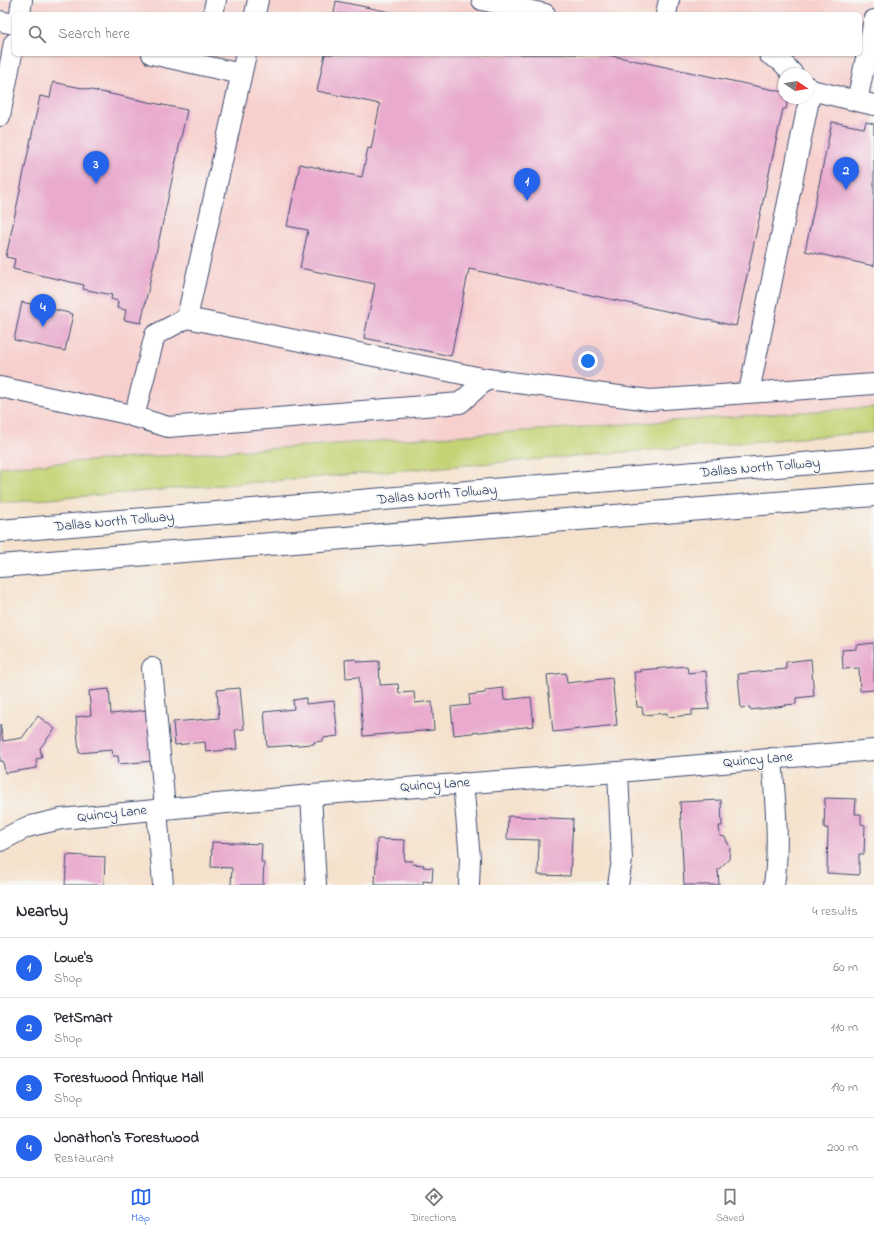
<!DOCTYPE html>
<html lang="en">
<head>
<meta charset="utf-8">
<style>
  body { margin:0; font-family:"Indie Flower",sans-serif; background:#f2f2f3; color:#2b2b33 }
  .compass { position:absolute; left:778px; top:68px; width:36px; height:36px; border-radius:50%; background:#fff; box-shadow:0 1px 3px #0004; rotate:102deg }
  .you { position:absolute; left:588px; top:361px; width:14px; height:14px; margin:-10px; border:3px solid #fff; border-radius:50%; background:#1a73e8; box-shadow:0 0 0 6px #1a73e833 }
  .badge { display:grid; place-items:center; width:26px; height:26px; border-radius:50%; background:#2563eb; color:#fff; font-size:13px; font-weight:700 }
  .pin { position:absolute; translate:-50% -33px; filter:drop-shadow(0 1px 2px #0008) }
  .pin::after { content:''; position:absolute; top:21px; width:14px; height:12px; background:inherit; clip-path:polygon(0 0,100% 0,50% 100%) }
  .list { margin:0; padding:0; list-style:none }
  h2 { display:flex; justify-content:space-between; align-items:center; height:52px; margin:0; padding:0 16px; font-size:17px }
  h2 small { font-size:13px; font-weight:400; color:#7c7c81 }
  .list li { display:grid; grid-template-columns:26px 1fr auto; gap:12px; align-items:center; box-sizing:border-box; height:60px; padding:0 16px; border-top:1px solid #e1e1e2 }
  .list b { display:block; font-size:15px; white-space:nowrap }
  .list p { margin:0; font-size:13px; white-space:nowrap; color:#7c7c81 }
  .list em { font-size:13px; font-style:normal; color:#7c7c81 }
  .icon { flex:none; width:22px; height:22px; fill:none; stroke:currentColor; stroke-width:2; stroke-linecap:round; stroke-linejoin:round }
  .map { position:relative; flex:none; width:874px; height:885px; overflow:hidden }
  .search { position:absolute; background:#fff; box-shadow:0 1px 3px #0004; left:12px; right:12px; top:12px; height:44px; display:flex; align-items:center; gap:10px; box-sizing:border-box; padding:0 14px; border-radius:6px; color:#7c7c81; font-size:15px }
  .sheet { height:292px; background:#fff }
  nav { display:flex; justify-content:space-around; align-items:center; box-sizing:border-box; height:56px; border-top:1px solid #e1e1e2; background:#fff; font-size:11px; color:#7c7c81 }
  nav a { display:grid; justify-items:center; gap:2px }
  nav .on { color:#2563eb }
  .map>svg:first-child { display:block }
  .built { fill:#f7d0cd; fill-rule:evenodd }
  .green { fill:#c4d375; stroke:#70816a }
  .building { fill:#e9aace }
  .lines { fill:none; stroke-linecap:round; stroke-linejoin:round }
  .minor-casing { stroke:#3c4a6f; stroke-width:22 }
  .highway-casing { stroke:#3c4a6f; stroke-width:24 }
  .minor { stroke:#fff; stroke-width:20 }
  .highway { stroke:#fff; stroke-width:22 }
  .labels { text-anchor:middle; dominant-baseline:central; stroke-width:3; stroke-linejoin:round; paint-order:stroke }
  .street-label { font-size:14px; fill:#1b2f5e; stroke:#f6f6f2 }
</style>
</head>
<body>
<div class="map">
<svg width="874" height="885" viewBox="0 0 874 885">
  <rect width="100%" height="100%" fill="#f6f6f2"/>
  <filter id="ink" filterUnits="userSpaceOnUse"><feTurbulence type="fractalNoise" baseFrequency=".025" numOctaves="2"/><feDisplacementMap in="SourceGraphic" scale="8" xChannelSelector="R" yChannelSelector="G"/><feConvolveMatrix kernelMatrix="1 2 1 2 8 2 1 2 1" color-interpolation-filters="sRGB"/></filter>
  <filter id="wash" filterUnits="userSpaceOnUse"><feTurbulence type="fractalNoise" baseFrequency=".012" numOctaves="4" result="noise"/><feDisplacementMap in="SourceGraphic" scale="16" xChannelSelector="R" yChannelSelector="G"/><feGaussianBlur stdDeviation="0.9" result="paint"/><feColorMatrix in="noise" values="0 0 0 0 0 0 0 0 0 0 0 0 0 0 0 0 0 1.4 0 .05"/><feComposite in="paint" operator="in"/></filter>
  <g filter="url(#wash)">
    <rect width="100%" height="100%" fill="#f5e2cd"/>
    <path class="built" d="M 0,0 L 874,0 L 874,407 L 0,467 ZM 14,14 L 860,14 L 860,54 L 14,54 ZM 784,74 L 808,74 L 808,98 L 784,98 Z"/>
    <polygon class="green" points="874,407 874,432 0,503 0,467"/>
    <g id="blocks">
      <g class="building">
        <polygon points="336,1 395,13 395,14 334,14"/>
        <polygon points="325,54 604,54 784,92 784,98 788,98 786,109 783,109 736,326 469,269 451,356 364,338 375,284 300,268 308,230 287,226 300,164 362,177 368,148 371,149 380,104 317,91"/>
        <polygon points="53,82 187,110 141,323 124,320 126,310 117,308 118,301 111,299 112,295 83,289 84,285 13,269 15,259 6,257 40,96 50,98"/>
        <polygon points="832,122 864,128 866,122 874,124 874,266 805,251"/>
        <polygon points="22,302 73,314 65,351 14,340"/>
        <polygon points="874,643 874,690 860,691 859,668 843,669 842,650 856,649 856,645"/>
        <polygon points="356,659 357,662 379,661 380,685 398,684 399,693 414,692 415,703 432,701 434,730 363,736 359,677 346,678 345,660"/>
        <polygon points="811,659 814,696 796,698 796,704 785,705 786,706 750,710 750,707 741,708 738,674 786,669 786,662"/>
        <polygon points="687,666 688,673 706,671 709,709 692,710 692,715 667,717 667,713 643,715 642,707 637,707 634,672 640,672 640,670"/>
        <polygon points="566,673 567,683 612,678 617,725 553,732 547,675"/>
        <polygon points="240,688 244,729 235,730 237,749 206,752 205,742 175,745 173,722 219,718 217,690"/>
        <polygon points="503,688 504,700 531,697 534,726 454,735 451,707 470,705 469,695 485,693 485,690"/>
        <polygon points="109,689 111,714 148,710 153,761 119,764 118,756 113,756 112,750 79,753 76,717 91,715 89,691"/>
        <polygon points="306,698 306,704 334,701 338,736 323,738 323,741 314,742 314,744 267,747 264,712 294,709 293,700"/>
        <polygon points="38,716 55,729 40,748 42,758 36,759 37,768 5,773 3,761 0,761 0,724 3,741 22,738"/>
        <polygon points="825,798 856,799 855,814 861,814 861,824 865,825 864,854 859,854 859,875 827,873 828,828 824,828"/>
        <polygon points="721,800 722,826 719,826 720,836 725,837 730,848 729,859 718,870 719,885 684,885 680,802"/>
        <polygon points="508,816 573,819 570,876 538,875 539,840 507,839"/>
        <polygon points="377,839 405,840 404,861 413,861 412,864 424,865 423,867 433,868 432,882 423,881 423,885 375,885"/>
        <polygon points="212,842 262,844 261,862 264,862 263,885 231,885 232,868 211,867"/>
        <polygon points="67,855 105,857 104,885 65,885"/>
      </g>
    </g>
  </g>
  <g filter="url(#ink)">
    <use href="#blocks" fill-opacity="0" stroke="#3c4a6f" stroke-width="1"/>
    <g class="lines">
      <defs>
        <g id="minor">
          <polyline points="482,0 545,14"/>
          <polyline points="20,14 22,0"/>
          <polyline points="213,14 216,0"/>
          <polyline points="255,14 258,0"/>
          <polyline points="666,14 669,0"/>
          <polyline points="0,21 14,24"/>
          <polyline points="152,54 241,74"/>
          <polyline points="246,54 187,318 487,379 650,400 874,384"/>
          <polyline points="769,54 781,61 793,74"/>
          <polyline points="808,87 811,90 874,105"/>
          <polyline points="857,101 874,20"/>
          <polyline points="0,116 14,43"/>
          <polyline points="0,387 123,413 168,427 460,403 487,379"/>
          <polyline points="749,392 811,90"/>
          <polyline points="134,417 155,335 187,318"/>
          <polyline points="152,668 165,808"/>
          <path d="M 772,758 C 775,801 780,843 774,885"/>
          <polyline points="618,772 622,860 618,885"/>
          <polyline points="463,783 470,858 469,885"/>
          <polyline points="311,795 316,885"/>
          <polyline points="157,809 163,885"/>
          <polyline points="0,841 27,827 61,819 311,795 618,772 874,750"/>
        </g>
        <g id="highway">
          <polyline points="0,531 874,458"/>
          <polyline points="0,566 874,495"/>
        </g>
      </defs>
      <use href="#minor" class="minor-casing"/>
      <use href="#highway" class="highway-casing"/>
      <use href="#minor" class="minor"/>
      <use href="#highway" class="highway"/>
    </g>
  </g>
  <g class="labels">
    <g class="street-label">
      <text transform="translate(760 468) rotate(-5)">Dallas North Tollway</text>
      <text transform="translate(437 495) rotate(-5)">Dallas North Tollway</text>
      <text transform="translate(114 522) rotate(-5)">Dallas North Tollway</text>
      <text transform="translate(758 760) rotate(-5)">Quincy Lane</text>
      <text transform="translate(435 785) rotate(-4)">Quincy Lane</text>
      <text transform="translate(112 814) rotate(-6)">Quincy Lane</text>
    </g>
  </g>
</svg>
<svg class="compass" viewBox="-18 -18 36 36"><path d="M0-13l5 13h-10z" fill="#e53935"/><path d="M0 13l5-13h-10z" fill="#7c7c81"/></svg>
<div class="you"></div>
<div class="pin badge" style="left:527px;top:201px">1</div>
<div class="pin badge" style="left:846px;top:190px">2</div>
<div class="pin badge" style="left:96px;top:184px">3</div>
<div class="pin badge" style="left:43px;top:327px">4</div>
<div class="search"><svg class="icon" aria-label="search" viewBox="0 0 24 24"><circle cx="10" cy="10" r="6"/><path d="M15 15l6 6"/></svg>Search here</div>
</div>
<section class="sheet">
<h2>Nearby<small>4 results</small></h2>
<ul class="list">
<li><span class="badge">1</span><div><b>Lowe's</b><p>Shop</p></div><em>60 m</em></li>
<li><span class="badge">2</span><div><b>PetSmart</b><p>Shop</p></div><em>110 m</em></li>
<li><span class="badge">3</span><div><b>Forestwood Antique Mall</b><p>Shop</p></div><em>190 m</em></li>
<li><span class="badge">4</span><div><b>Jonathon's Forestwood</b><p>Restaurant</p></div><em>200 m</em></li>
</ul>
</section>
<nav>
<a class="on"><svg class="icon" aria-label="map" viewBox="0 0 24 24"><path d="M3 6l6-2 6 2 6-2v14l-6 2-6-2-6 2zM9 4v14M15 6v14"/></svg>Map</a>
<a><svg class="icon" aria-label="directions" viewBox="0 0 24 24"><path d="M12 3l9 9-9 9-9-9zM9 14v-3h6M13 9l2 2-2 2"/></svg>Directions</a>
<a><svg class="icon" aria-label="saved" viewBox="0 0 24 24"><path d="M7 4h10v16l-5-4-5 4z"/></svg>Saved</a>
</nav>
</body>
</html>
